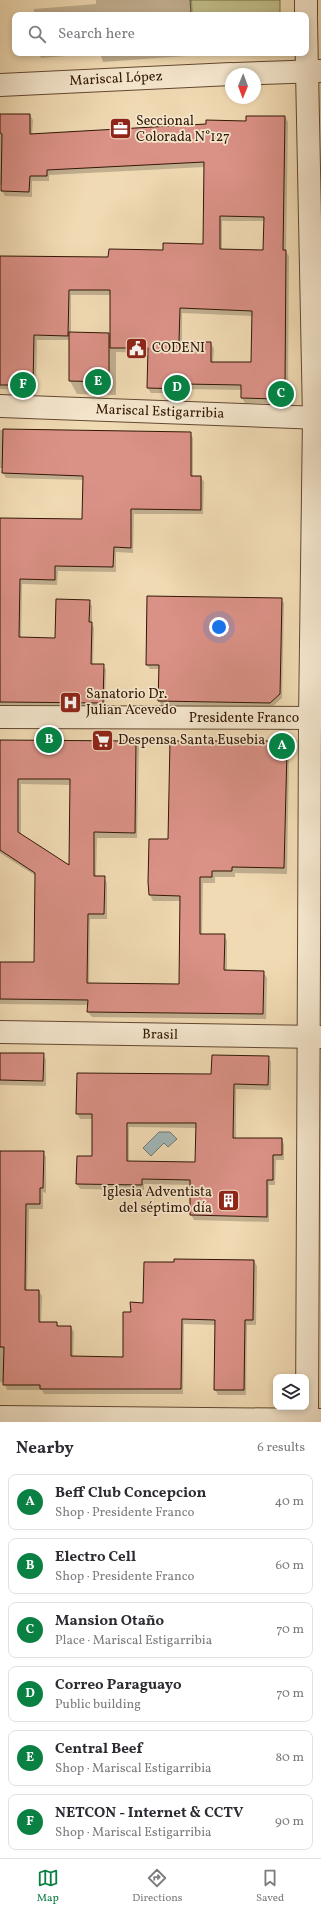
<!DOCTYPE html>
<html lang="en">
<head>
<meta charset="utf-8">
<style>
  body { margin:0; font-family:Vollkorn,serif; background:#f2f2f3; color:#2b2b33 }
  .controls { position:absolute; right:12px; bottom:12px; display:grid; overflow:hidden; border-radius:8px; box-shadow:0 2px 6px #0003 }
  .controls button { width:36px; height:36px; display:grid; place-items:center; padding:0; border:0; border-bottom:1px solid #e1e1e2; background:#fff; color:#2b2b33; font:20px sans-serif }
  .compass { position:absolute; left:225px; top:68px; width:36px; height:36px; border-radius:50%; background:#fff; box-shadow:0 2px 6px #0003; rotate:181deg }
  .you { position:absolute; left:219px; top:627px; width:14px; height:14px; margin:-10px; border:3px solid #fff; border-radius:50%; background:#1a73e8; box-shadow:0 0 0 6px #1a73e833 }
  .badge { display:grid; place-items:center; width:26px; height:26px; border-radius:50%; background:#0b8043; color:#fff; font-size:13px; font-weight:700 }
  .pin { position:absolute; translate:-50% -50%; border:2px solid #fff; box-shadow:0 1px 4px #0006 }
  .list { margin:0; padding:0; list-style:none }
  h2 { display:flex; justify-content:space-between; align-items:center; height:52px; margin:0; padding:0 16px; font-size:17px }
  h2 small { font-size:13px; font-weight:400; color:#7c7c81 }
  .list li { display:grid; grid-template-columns:26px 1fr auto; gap:12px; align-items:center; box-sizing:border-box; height:56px; margin:0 8px 8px; padding:0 8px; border:1px solid #e1e1e2; border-radius:8px }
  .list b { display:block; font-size:15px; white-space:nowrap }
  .list p { margin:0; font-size:13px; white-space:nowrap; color:#7c7c81 }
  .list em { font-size:13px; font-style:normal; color:#7c7c81 }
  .icon { flex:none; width:22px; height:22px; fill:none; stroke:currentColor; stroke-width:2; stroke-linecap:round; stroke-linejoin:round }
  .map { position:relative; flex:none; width:321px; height:1422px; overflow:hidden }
  .search { position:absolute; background:#fff; box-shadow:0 2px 6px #0003; left:12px; right:12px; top:12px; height:44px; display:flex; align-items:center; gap:10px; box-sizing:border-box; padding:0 14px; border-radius:8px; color:#7c7c81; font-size:15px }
  .sheet { height:436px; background:#fff }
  nav { display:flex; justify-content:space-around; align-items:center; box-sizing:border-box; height:56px; border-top:1px solid #e1e1e2; background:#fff; font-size:11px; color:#7c7c81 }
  nav a { display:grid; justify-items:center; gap:2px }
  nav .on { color:#0b8043 }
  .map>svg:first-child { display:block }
  .green { fill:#c0bd88; stroke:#796a46 }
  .water { fill:#a1b7b9; stroke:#757771 }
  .shadow { fill:#0003; fill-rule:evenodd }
  .building { fill:#da9186; stroke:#321705; fill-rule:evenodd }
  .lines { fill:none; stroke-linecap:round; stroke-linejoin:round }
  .minor-casing { stroke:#624830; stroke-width:24 }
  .tertiary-casing { stroke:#624830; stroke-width:24 }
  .minor { stroke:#f5e7ce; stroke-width:22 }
  .tertiary { stroke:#f5e7ce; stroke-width:22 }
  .labels { text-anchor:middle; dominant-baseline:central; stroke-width:3.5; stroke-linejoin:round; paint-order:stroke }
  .street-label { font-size:14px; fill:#321705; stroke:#f5e7ce }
  .poi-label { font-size:14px; fill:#321705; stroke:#f5e7ce; text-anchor:start }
</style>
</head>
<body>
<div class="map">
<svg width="321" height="1422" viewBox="0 0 321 1422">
  <rect width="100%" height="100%" fill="#f0dab3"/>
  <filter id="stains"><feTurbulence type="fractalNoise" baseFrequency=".005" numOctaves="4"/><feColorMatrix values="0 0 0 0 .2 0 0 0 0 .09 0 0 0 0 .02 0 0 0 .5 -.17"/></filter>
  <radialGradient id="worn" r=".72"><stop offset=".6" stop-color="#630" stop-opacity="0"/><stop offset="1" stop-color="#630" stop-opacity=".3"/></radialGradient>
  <polygon class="green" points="190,0 280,0 280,15 191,15"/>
  <polygon class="water" points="159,1132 170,1132 177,1139 168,1147 164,1143 151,1156 143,1148"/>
  <g class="shadow">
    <polygon points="96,0 192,0 193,15 34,15 34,9 96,4"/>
    <polygon points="39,53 186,53 186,56 103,62 100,53 41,58"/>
    <path d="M 0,115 L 30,115 L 33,120 L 32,135 L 247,122 L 285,117 L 288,122 L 286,252 L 289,256 L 288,395 L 279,404 L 245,403 L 242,398 L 242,390 L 186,389 L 186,393 L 151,393 L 148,388 L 149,353 L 116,352 L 116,395 L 77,394 L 70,381 L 70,340 L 37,340 L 36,390 L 0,389 L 0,256 L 109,258 L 204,245 L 205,167 L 49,175 L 49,181 L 32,181 L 32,197 L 5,196 L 2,191 L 2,185 L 0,185 ZM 222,221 L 264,221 L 264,251 L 222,250 ZM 71,295 L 111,295 L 111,337 L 109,334 L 71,333 ZM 182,313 L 253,316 L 252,363 L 213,363 L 214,349 L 211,343 L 182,343 Z"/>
    <polygon points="0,430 190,433 193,438 193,477 201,477 204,482 203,514 134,514 133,553 116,552 116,572 58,571 57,585 22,584 21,638 56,639 89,601 92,606 92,624 94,628 93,665 103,665 106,670 105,707 0,708 0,519 83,520 84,480 6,478 3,473 3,468 0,468"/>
    <polygon points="281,599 284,603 282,698 272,707 162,706 159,701 160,669 150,669 147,665"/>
    <path d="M 0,741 L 135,742 L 139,747 L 137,838 L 97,838 L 96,877 L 104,877 L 107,883 L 107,919 L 90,919 L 89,984 L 180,985 L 181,901 L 153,901 L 150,895 L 169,840 L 286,751 L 289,757 L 287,874 L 235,873 L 235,877 L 215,877 L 215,883 L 203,883 L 202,935 L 224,935 L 227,941 L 227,971 L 263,972 L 267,978 L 266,1019 L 92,1017 L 88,1012 L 89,1005 L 0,1004 L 0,963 L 35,963 L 36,876 L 0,853 ZM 21,784 L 71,785 L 70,867 L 21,835 Z"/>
    <polygon points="0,1054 43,1054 46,1060 46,1086 0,1085"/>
    <path d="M 268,1057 L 271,1062 L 271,1090 L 236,1089 L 236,1139 L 282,1139 L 284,1145 L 284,1160 L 276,1160 L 275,1185 L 269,1185 L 269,1222 L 194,1220 L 191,1215 L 191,1185 L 144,1184 L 144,1190 L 80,1189 L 77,1184 L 93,1157 L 93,1119 L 80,1119 L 77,1113 L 212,1075 ZM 129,1127 L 197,1128 L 196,1163 L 129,1162 Z"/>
    <polygon points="0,1152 43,1152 46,1157 46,1193 43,1192 43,1209 29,1209 27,1291 39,1291 42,1296 41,1323 56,1323 59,1327 71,1327 74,1332 73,1357 124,1358 132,1313 144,1304 254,1261 257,1266 256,1325 247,1325 246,1395 218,1395 215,1389 216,1325 184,1324 183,1394 44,1394 42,1390 7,1390 4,1382 0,1382"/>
  </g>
  <g class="building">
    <path d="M 0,114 L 30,114 L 30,134 L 206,124 L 206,120 L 246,121 L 246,116 L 285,116 L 283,250 L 286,250 L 285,389 L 276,399 L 241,398 L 241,385 L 184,384 L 184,389 L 147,388 L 148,348 L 110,348 L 110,290 L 69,290 L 68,336 L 34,335 L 33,385 L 0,385 L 0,256 L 108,257 L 109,249 L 163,250 L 163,243 L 203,244 L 204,162 L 47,170 L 47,176 L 30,176 L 29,192 L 1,191 L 2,134 L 0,133 ZM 220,216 L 264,217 L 263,250 L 220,249 ZM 180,308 L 252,311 L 251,362 L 211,362 L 211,342 L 179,342 Z"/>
    <polygon points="69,332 109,333 109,382 69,381"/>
    <polygon points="3,429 191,432 191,476 201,476 201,510 131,509 131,548 114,547 113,567 55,566 55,580 20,579 19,637 55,638 56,599 90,600 89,622 92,622 91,664 104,664 103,703 0,702 0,518 82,519 83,476 2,473"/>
    <polygon points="147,596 282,598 280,694 270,703 158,701 159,665 146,665"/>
    <path d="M 0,740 L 136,741 L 135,833 L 94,832 L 94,876 L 105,876 L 104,914 L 88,914 L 87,983 L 179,984 L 180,896 L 149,895 L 148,882 L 149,839 L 168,839 L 170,741 L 277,741 L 287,750 L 284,868 L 232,867 L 232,871 L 212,871 L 212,877 L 200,877 L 200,934 L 225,934 L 224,970 L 264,971 L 263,1014 L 87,1012 L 88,1000 L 0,999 L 0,962 L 34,962 L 35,873 L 0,850 ZM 18,779 L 70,779 L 69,865 L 18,832 Z"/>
    <polygon points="0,1053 44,1053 43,1081 0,1080"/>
    <path d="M 212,1055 L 269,1056 L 268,1085 L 234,1084 L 233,1138 L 282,1138 L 282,1155 L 273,1155 L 273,1180 L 267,1180 L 267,1217 L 190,1215 L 190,1180 L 142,1179 L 142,1185 L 76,1184 L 77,1156 L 92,1156 L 92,1114 L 76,1114 L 77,1073 L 211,1074 ZM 127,1123 L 196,1123 L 195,1162 L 127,1161 Z"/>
    <polygon points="0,1151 44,1151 43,1188 40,1188 40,1204 26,1204 25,1290 39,1290 39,1322 57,1322 57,1326 71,1326 71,1356 123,1357 123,1312 131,1312 130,1302 143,1303 144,1262 174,1262 174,1259 254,1260 253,1320 245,1320 244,1390 214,1390 215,1320 182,1319 181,1389 40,1389 40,1385 3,1385 4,1347 0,1347"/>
  </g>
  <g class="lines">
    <defs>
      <g id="minor">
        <polyline points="236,74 321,71"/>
        <polyline points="0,85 231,74"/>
        <polyline points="0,406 321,418"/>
        <polyline points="0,717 321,718"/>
        <polyline points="0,1032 321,1037"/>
        <polyline points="0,1417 321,1420"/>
      </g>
      <g id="tertiary">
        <polyline points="306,0 306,15"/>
        <polyline points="306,20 314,418 310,718 307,1422"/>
      </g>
    </defs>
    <use href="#minor" class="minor-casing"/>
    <use href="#tertiary" class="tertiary-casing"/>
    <use href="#minor" class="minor"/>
    <use href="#tertiary" class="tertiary"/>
  </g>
  <defs>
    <symbol id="office-square" viewBox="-11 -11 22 22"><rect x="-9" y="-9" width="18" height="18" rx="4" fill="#8f2418" stroke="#f5e7ce"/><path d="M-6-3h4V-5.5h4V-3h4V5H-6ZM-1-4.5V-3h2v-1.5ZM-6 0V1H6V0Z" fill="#fff"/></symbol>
    <symbol id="civic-square" viewBox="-11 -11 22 22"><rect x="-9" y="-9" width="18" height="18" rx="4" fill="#8f2418" stroke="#f5e7ce"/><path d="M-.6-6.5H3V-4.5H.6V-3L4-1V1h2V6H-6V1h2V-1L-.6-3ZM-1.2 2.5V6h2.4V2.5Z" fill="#fff"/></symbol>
    <symbol id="hospital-square" viewBox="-11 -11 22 22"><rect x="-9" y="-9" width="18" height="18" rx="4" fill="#8f2418" stroke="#f5e7ce"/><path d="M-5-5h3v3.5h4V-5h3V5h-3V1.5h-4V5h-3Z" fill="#fff"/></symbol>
    <symbol id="supermarket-square" viewBox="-11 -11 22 22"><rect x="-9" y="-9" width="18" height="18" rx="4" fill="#8f2418" stroke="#f5e7ce"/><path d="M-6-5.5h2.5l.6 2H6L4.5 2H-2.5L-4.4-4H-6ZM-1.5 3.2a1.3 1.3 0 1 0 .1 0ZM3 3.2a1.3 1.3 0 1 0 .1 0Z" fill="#fff"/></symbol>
    <symbol id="building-square" viewBox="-11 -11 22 22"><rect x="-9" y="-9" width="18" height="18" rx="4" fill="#8f2418" stroke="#f5e7ce"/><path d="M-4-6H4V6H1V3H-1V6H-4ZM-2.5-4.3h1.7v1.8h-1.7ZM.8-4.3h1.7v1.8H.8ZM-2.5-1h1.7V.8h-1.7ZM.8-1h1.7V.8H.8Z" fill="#fff"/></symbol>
  </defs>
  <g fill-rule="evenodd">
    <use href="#office-square" x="108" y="116" width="25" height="25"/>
    <use href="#civic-square" x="124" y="336" width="25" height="25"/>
    <use href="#hospital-square" x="58" y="690" width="25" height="25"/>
    <use href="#supermarket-square" x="90" y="728" width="25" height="25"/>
    <use href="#building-square" x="216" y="1188" width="25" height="25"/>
  </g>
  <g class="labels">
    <g class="street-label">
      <text transform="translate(116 79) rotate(-3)">Mariscal López</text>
      <text transform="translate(160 412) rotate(2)">Mariscal Estigarribia</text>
      <text x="244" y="718">Presidente Franco</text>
      <text transform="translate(160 1035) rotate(1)">Brasil</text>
    </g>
    <g class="poi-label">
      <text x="136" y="121">Seccional<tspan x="136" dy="16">Colorada N°127</tspan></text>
      <text x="152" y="348">CODENI</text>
      <text x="86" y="694">Sanatorio Dr.<tspan x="86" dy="16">Julian Acevedo</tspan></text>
      <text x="118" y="740">Despensa Santa Eusebia</text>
      <text x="212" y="1192" text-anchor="end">Iglesia Adventista<tspan x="212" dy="16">del séptimo día</tspan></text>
    </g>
  </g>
  <rect width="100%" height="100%" filter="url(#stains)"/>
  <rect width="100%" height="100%" fill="url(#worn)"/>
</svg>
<div class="controls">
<button><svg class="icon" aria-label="layers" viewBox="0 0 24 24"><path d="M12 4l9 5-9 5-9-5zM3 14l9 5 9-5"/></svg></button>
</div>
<svg class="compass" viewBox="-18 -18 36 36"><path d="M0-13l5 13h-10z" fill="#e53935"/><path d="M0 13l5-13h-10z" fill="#7c7c81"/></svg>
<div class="you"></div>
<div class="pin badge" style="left:282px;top:746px">A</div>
<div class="pin badge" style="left:49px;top:740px">B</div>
<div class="pin badge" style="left:281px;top:394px">C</div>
<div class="pin badge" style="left:177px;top:388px">D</div>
<div class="pin badge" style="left:98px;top:382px">E</div>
<div class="pin badge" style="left:23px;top:385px">F</div>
<div class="search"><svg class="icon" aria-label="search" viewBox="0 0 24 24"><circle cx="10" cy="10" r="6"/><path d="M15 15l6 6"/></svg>Search here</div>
</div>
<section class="sheet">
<h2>Nearby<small>6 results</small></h2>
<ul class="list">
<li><span class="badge">A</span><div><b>Beff Club Concepcion</b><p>Shop · Presidente Franco</p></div><em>40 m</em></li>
<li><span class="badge">B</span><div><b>Electro Cell</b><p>Shop · Presidente Franco</p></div><em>60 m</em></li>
<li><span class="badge">C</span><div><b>Mansion Otaño</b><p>Place · Mariscal Estigarribia</p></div><em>70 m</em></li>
<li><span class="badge">D</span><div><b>Correo Paraguayo</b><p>Public building</p></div><em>70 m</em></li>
<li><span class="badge">E</span><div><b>Central Beef</b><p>Shop · Mariscal Estigarribia</p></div><em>80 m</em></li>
<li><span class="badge">F</span><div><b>NETCON - Internet &amp; CCTV</b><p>Shop · Mariscal Estigarribia</p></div><em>90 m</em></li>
</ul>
</section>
<nav>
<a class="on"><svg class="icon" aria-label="map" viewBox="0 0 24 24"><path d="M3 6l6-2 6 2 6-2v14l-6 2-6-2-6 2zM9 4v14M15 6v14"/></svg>Map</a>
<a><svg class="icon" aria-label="directions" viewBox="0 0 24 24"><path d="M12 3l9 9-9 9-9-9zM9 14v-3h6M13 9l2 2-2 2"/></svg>Directions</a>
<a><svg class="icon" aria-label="saved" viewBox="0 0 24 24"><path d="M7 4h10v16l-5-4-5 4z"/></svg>Saved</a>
</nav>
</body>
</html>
